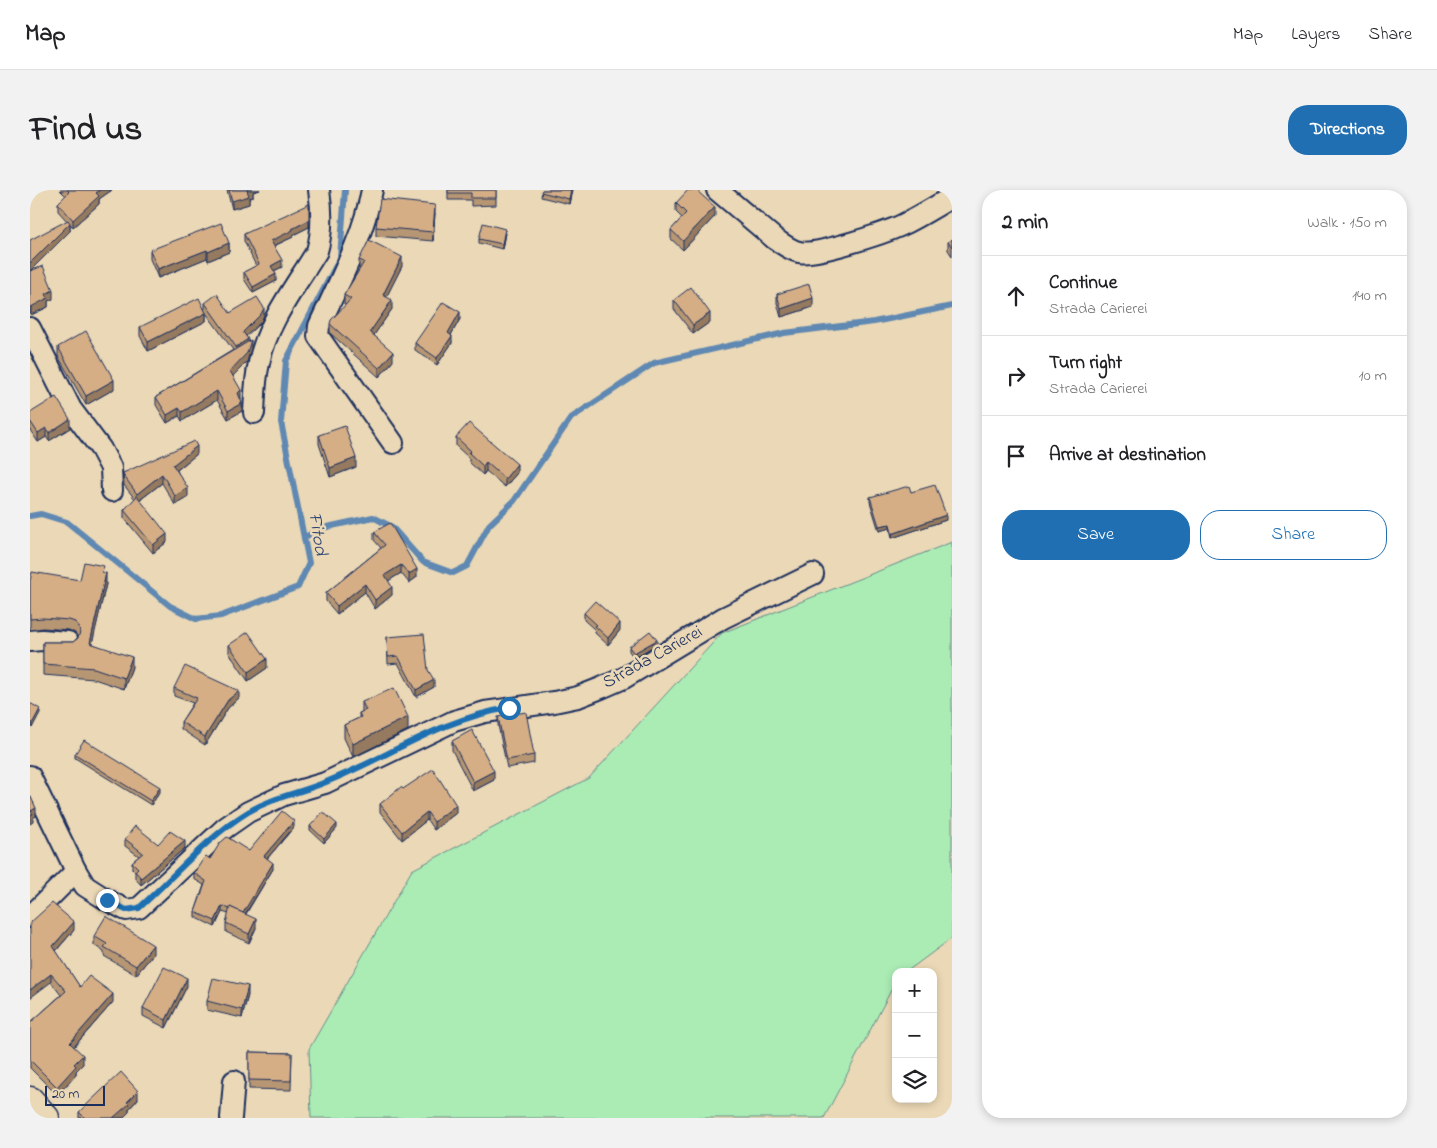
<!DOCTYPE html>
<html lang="en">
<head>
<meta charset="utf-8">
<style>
  body { margin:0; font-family:"Indie Flower",sans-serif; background:#f2f2f2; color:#202124 }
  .controls { position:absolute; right:15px; bottom:15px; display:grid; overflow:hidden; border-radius:10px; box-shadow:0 2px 8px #0003 }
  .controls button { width:45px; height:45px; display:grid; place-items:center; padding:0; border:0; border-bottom:1px solid #e0e0e0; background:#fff; color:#202124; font:25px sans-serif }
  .scale { position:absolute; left:15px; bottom:12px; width:60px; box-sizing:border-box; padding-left:5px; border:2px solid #1b2f5e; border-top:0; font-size:14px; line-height:18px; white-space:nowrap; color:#1b2f5e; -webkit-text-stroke:4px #ebd8b6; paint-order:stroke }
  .stop { position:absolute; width:15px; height:15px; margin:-11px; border:4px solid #1f6fb2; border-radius:50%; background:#fff }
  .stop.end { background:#1f6fb2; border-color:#fff; box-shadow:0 1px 5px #0008 }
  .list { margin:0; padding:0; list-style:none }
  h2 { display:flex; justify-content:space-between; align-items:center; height:65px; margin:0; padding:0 20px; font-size:21px }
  h2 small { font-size:16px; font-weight:400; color:#757577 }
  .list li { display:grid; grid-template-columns:32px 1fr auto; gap:15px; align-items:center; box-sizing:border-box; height:80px; padding:0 20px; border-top:1px solid #e0e0e0 }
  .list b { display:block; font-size:19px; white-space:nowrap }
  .list p { margin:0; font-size:16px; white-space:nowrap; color:#757577 }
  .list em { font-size:16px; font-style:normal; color:#757577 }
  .actions { display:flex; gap:10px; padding:15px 20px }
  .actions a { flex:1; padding:11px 0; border:1px solid #1f6fb2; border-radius:20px; text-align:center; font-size:18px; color:#1f6fb2 }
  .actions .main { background:#1f6fb2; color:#fff }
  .icon { flex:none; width:28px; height:28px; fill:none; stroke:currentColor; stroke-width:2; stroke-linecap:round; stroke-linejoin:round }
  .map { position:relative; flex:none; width:922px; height:928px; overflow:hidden; border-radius:20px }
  header { display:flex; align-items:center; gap:30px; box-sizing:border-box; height:70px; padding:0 25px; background:#fff; border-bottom:1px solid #e0e0e0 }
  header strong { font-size:24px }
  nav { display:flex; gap:28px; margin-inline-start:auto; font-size:18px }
  .intro { display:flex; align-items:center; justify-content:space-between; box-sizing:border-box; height:120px; padding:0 30px }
  h1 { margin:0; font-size:35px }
  .button { padding:12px 22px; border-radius:20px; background:#1f6fb2; color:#fff; font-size:18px; font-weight:700 }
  main { display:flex; gap:30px; padding:0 30px }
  aside { flex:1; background:#fff; border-radius:20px; box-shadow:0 2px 8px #0003 }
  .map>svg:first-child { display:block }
  .green { fill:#abecb5; stroke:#638e8a }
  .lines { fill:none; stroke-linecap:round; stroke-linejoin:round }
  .stream { stroke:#5e88b2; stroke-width:6 }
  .street-casing { stroke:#1b2f5e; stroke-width:24 }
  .secondary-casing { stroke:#1b2f5e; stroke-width:31 }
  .street { stroke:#ebd8b6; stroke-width:20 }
  .secondary { stroke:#ebd8b6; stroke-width:28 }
  .wall { fill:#b79673; stroke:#1b2f5e }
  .shaded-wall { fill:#957a5e; stroke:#1b2f5e }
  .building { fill:#d5ae86; stroke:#1b2f5e }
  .route { stroke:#1f6fb2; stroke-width:6 }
  .labels { text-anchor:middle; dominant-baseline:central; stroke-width:5; stroke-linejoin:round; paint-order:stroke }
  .street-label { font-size:18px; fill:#1b2f5e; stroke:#ebd8b6 }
  .water-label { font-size:19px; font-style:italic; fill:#2c4573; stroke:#ebd8b6 }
</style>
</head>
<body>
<header>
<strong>Map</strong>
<nav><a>Map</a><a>Layers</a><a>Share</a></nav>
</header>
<div class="intro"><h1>Find us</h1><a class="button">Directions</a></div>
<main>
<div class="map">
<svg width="922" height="928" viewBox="0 0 922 928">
  <rect width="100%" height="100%" fill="#ebd8b6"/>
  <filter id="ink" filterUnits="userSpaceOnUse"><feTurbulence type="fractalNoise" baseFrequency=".02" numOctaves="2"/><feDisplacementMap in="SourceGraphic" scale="10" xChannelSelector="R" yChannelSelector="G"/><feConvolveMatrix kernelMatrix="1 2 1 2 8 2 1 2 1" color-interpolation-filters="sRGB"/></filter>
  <g filter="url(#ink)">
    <polygon class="green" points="922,352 922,748 876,782 866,782 866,791 794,928 281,928 279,859 382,680 559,588 692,443"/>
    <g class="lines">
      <g class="stream">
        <polyline points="0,326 11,324 37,332 140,416 166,429 191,426 268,397 279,373 251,232 256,171 310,68 315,0"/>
        <polyline points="274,348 288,339 343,327 362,337 393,372 423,383 437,376 459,335 484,311 541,228 624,173 754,143 844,132 922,116"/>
      </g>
      <defs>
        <g id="street">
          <path d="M 342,0 C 333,48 309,92 289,136 L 288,146 L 363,253"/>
          <path d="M 687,0 L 745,49 C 753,54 760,60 769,62 C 785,66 855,43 872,35 C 889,27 906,16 922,7"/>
          <polyline points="0,138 41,219 71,259 81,278 82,301"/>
          <path d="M 224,223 C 225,206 225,189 229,173 C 237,132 266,96 287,61 C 293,41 292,20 289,0"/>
          <polyline points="0,451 12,450 38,452"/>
          <polyline points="0,586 46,681 55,696 77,710 96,720 109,718 195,638 218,622 254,605 295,593 424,531 455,522 524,512 548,507 571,498 594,488 693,428 783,384"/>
          <polyline points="0,727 46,681"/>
          <polyline points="201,928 204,891"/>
        </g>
        <polyline id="secondary" points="0,911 15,928"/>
      </defs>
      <use href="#street" class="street-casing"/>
      <use href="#secondary" class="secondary-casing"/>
      <use href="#street" class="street"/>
      <use href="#secondary" class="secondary"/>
    </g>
    <g class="wall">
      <polygon points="30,0 82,0 69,9 69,14 43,37 40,34 40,41 37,31 28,21 28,13 36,6"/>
      <polygon points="197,0 230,0 223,2 223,7 219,8 219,14 202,19"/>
      <polygon points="418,0 466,0 466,15 441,16 441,10 418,10"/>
      <polygon points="512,0 542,0 539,14 511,7"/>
      <polygon points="646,13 685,26 653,60 641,49 641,40 652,28 646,22"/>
      <polygon points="405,23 403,51 346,46 346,37"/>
      <polygon points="279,37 263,45 263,47 244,56 252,77 244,81 246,91 223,103 214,89 214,82 226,76 214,51 214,44"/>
      <polygon points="475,43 472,59 449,53 449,49"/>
      <polygon points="922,49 922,66 918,60 918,52"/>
      <polygon points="199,53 199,62 178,71 177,68 128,88 120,69 120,60"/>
      <polygon points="329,70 372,76 356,107 362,119 344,145 363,171 349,187 300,143 300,134 316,115 314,114 314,105 330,79 329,79"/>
      <polygon points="0,81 23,109 18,111 18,117 1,125 0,123"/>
      <polygon points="747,104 783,117 751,127 747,113"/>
      <polygon points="644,110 680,132 663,144 644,119"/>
      <polygon points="175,113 200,123 234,125 231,132 216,146 221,158 217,172 203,186 211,209 212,221 198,229 187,210 152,231 149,226 137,233 126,215 126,207 203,160 176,123 176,131 118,161 110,146 110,137 175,119"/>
      <polygon points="430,129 421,145 422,153 407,175 385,160 385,153"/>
      <polygon points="28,157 84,199 56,215 28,166"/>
      <polygon points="0,223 40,238 19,251 16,247 8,252 0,240"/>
      <polygon points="289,245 326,277 300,287 289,254"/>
      <polygon points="426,247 487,283 475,297 456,281 453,285 439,272 439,268 426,256"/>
      <polygon points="167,264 147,280 158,307 145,315 132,293 110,310 137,352 123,363 94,328 94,320 105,309 94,295 93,283"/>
      <polygon points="881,302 916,330 862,348 860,338 849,341 840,312 840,307"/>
      <polygon points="344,342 387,387 379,393 371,383 358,391 362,405 345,419 335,402 307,424 296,411 296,403 351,358 344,350"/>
      <polygon points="74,383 76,394 62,453 102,477 94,499 64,489 13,485 13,452 43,452 48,447 45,443 39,440 13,438 0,440 0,391 50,390"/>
      <polygon points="554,423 590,440 578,455 565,443 565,440 554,430"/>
      <polygon points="357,447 398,480 404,497 386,507 368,473 358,474"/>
      <polygon points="627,454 604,468 599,461 599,457"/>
      <polygon points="199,455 237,478 218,491 199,463"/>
      <polygon points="144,498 209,508 198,518 175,555 151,539 151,532 163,513 144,506"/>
      <polygon points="332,512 378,540 323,567 314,548 314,535 329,528 329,523 332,522"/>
      <polygon points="468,527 504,565 504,573 477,578 468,535"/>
      <polygon points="422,551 464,590 443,601 422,560"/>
      <polygon points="45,564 130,602 121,615 45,568"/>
      <polygon points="373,599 426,623 404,640 397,630 372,650 350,622 350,614"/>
      <polygon points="280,636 307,638 294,653 280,640"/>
      <polygon points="264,637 237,669 243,679 216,724 226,738 219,753 196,742 196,733 199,724 192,722 185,737 165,727 165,722 174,695 164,689 164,683 180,669 219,661"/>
      <polygon points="95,649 128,654 155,658 111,695 105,688 105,682 102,679 102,672 109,666 95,656"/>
      <polygon points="0,733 44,740 26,761 50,797 83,812 44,857 53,874 46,881 46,885 27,905 0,878 0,833 31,805 21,792"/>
      <polygon points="64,746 123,764 106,785 74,766 74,762 64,755"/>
      <polygon points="157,796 136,838 113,826 113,818"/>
      <polygon points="218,805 212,828 177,820 177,811"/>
      <polygon points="219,862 262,863 261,900 219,899"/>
      <polygon points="108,909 99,919 99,922 93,928 49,928 49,922"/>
    </g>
    <g class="shaded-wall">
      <polygon points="70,0 82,0 69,9 69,14 43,37 43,30 66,3"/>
      <polygon points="217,0 230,0 223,2 223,7 219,8 219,14 202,19 202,11"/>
      <polygon points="541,0 542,0 539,14 539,9"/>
      <polygon points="405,15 405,23 403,51 403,42"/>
      <polygon points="685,17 685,26 653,60 653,51"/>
      <polygon points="279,30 279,37 263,45 263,47 241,57 241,51 262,39"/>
      <polygon points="40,33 40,41 0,81 0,73"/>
      <polygon points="475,39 475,43 472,59 472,54"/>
      <polygon points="199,53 199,62 178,71 178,62"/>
      <polygon points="177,60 177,68 128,88 128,79"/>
      <polygon points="372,67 372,76 353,114 353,105"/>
      <polygon points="252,70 252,77 241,82 241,76"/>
      <polygon points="246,84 246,91 223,103 223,97"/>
      <polygon points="23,100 23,109 18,111 18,117 1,125 1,117 16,104"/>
      <polygon points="783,108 783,117 751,127 751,119"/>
      <polygon points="362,110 362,119 340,151 340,142"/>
      <polygon points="234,118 234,125 231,132 213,149 213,142"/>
      <polygon points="430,122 430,129 418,150 418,143"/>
      <polygon points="176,123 176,131 118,161 118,152"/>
      <polygon points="680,123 680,132 663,144 663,135"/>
      <polygon points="422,146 422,153 407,175 407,168"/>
      <polygon points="218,149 218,156 206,164 206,157"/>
      <polygon points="221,150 221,158 217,172 200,189 200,181"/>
      <polygon points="363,162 363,171 349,187 349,178"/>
      <polygon points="84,190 84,199 56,215 56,206"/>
      <polygon points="211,200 211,209 208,211 208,203"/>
      <polygon points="187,201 187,210 152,231 152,222"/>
      <polygon points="212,213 212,221 198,229 198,221"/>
      <polygon points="149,218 149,226 137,233 137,225"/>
      <polygon points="40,229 40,238 19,251 19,243"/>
      <polygon points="16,238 16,247 8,252 8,243"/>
      <polygon points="167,256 167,264 143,283 143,275"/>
      <polygon points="326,268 326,277 300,287 300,278"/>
      <polygon points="456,272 456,281 453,285 453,276"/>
      <polygon points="487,274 487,283 475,297 475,289"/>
      <polygon points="132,284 132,293 107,312 107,304"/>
      <polygon points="158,298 158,307 145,315 145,306"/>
      <polygon points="916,325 916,330 862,348 862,344"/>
      <polygon points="860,334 860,338 849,341 849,336"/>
      <polygon points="137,344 137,352 123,363 123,355"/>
      <polygon points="371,375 371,383 355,393 355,385"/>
      <polygon points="387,379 387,387 379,393 379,384"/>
      <polygon points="76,383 76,394 60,463 60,453"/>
      <polygon points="335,394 335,402 307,424 307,416"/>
      <polygon points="362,397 362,405 345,419 345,410"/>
      <polygon points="590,433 590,440 578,455 578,448"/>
      <polygon points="627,450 627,454 604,468 604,463"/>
      <polygon points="102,467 102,477 94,499 94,488"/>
      <polygon points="237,469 237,478 218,491 218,482"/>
      <polygon points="404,490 404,497 386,507 386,500"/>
      <polygon points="209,501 209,508 198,518 175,555 175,547 198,510"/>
      <polygon points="10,519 10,523 2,538 2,534"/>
      <polygon points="378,527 378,540 323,567 323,554"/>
      <polygon points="464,581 464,590 443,601 443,592"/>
      <polygon points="130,597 130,602 121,615 121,611"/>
      <polygon points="426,615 426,623 404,640 404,632"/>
      <polygon points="6,618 6,626 3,628 3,632 0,634 0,626 1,621"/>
      <polygon points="397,622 397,630 372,650 372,642"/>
      <polygon points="264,631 264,637 234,672 234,666"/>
      <polygon points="307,634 307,638 294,653 294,649"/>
      <polygon points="155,651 155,658 111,695 111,688"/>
      <polygon points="243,673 243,679 212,729 212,723"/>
      <polygon points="192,716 192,722 185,737 185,731"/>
      <polygon points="226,729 226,738 219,753 219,744"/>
      <polygon points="44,732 44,740 23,764 23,756"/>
      <polygon points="123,755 123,764 106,785 106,776"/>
      <polygon points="21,784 21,792 0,808 0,800"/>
      <polygon points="157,788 157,796 136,838 136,830"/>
      <polygon points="218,796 218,805 212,828 212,820"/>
      <polygon points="83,804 83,812 40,861 40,853"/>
      <polygon points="53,865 53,874 46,881 46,885 27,905 27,897 44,874"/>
      <polygon points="108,901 108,909 99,919 99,922 93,928 83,928"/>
    </g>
    <g class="building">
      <polygon points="37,0 70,0 66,3 69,6 43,30 28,13 39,2"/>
      <polygon points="199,0 218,0 217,0 219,6 202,11"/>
      <polygon points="418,0 466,0 466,8 441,8 441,3 418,3"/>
      <polygon points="512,0 541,0 539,9 511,2"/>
      <polygon points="658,0 666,0 685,17 653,51 641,40 656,23 646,13"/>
      <polygon points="350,9 405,15 403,42 346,37"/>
      <polygon points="279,14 279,30 262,39 263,40 241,51 252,70 241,76 246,84 223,97 214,82 229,74 214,44"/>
      <polygon points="38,30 40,33 0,73 0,50"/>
      <polygon points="191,33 199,53 178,62 177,60 128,79 120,60"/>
      <polygon points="453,33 475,39 472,54 449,49"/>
      <polygon points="922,49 922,57 918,52"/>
      <polygon points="339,50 372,67 353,105 362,110 340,142 363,162 349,178 300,134 301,130 321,109 314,105 334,72 329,70"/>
      <polygon points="13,76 23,100 16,104 18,108 1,117 0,114 0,81"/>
      <polygon points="779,94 783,108 751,119 747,104"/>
      <polygon points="661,97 680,123 663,135 644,110"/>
      <polygon points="187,104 200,123 227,107 234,118 231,124 213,142 218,149 206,157 175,113"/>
      <polygon points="169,108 176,123 118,152 110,137"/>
      <polygon points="413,112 430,122 418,143 422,146 407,168 385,153"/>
      <polygon points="56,141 84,190 56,206 28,157"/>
      <polygon points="221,150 217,163 200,181 211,200 208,203 212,213 198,221 187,201 152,222 149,218 137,225 126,207"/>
      <polygon points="26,207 40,229 19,243 16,238 8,243 0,231 0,223"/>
      <polygon points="439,233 487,274 475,289 456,272 453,276 439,263 441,261 426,247"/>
      <polygon points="315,236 326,268 300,278 289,245"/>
      <polygon points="164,251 167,256 143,275 158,298 145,306 132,284 107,304 94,286 93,283"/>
      <polygon points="905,295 916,325 862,344 860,334 849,336 840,307 879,296 881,302"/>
      <polygon points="107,306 137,344 123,355 94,320"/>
      <polygon points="360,333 387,379 379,384 371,375 355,385 362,397 345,410 335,394 307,416 296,403 355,355 344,342"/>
      <polygon points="54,372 74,376 72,382 76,383 60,453 102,467 94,488 64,478 13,474 13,452 43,452 48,448 50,442 49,437 45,432 39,430 13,428 0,429 0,391 2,382 50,390"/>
      <polygon points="565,411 590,433 578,448 565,436 567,435 554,423"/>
      <polygon points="620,441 627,450 604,463 599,457"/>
      <polygon points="218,442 237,469 218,482 199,455"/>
      <polygon points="394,444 398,480 404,490 386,500 368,466 358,467 357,447"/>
      <polygon points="155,476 209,501 198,510 175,547 151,532 167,508 144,498"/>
      <polygon points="364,498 378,527 323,554 314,535 331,527 329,523 336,520 332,512"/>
      <polygon points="0,513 10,519 2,534 0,533"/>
      <polygon points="496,522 504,565 477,570 468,527"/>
      <polygon points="442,540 464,581 443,592 422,551"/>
      <polygon points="54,550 130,597 121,611 45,564"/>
      <polygon points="403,579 426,615 404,632 397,622 372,642 350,614 371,597 373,599"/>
      <polygon points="0,605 6,618 1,621 3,624 0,626"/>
      <polygon points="252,621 264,631 234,666 243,673 213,723 200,717 200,719 192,716 185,731 165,722 176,691 164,683 174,668 176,666 180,669 190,653 197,647 219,661"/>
      <polygon points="293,622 307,634 294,649 280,636"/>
      <polygon points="105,636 128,654 140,641 155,651 111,688 105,681 108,678 102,672 113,663 95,649"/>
      <polygon points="22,713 44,732 23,756 50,797 59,786 83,804 40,853 53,865 44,874 46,876 27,897 0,870 0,833 36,801 21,784 0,800 0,733"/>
      <polygon points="200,717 226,729 219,744 196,733"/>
      <polygon points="76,726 123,755 106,776 74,757 77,754 64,746"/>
      <polygon points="134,777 157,788 136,830 113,818"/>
      <polygon points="183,788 218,796 212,820 177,811"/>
      <polygon points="219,862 262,863 261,891 219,890"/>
      <polygon points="91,882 108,901 97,912 99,914 83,928 55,928 49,922"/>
    </g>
  </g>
  <g class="lines" filter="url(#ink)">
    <path class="route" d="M 77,710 L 96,720 L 109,718 C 145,686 177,647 218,622 C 243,607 270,603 296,592 C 359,567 410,529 479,518"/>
  </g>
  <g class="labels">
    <g class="street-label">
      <text transform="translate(623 468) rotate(-29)">Strada Carierei</text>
    </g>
    <g class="water-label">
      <text transform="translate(287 344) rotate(81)">Fitod</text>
    </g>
  </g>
</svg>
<div class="controls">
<button>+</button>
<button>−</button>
<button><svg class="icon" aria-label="layers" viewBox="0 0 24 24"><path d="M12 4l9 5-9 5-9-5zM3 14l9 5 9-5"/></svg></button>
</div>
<div class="scale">20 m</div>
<div class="stop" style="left:479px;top:518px"></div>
<div class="stop end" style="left:77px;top:710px"></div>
</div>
<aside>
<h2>2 min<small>Walk · 150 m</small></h2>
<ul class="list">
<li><svg class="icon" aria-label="ahead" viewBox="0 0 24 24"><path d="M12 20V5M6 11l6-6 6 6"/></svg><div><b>Continue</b><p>Strada Carierei</p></div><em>140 m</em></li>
<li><svg class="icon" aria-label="right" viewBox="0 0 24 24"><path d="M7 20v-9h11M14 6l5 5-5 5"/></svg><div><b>Turn right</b><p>Strada Carierei</p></div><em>10 m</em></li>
<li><svg class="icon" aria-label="arrive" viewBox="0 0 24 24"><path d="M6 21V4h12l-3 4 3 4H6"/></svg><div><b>Arrive at destination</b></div></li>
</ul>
<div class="actions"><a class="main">Save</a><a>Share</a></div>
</aside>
</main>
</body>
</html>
